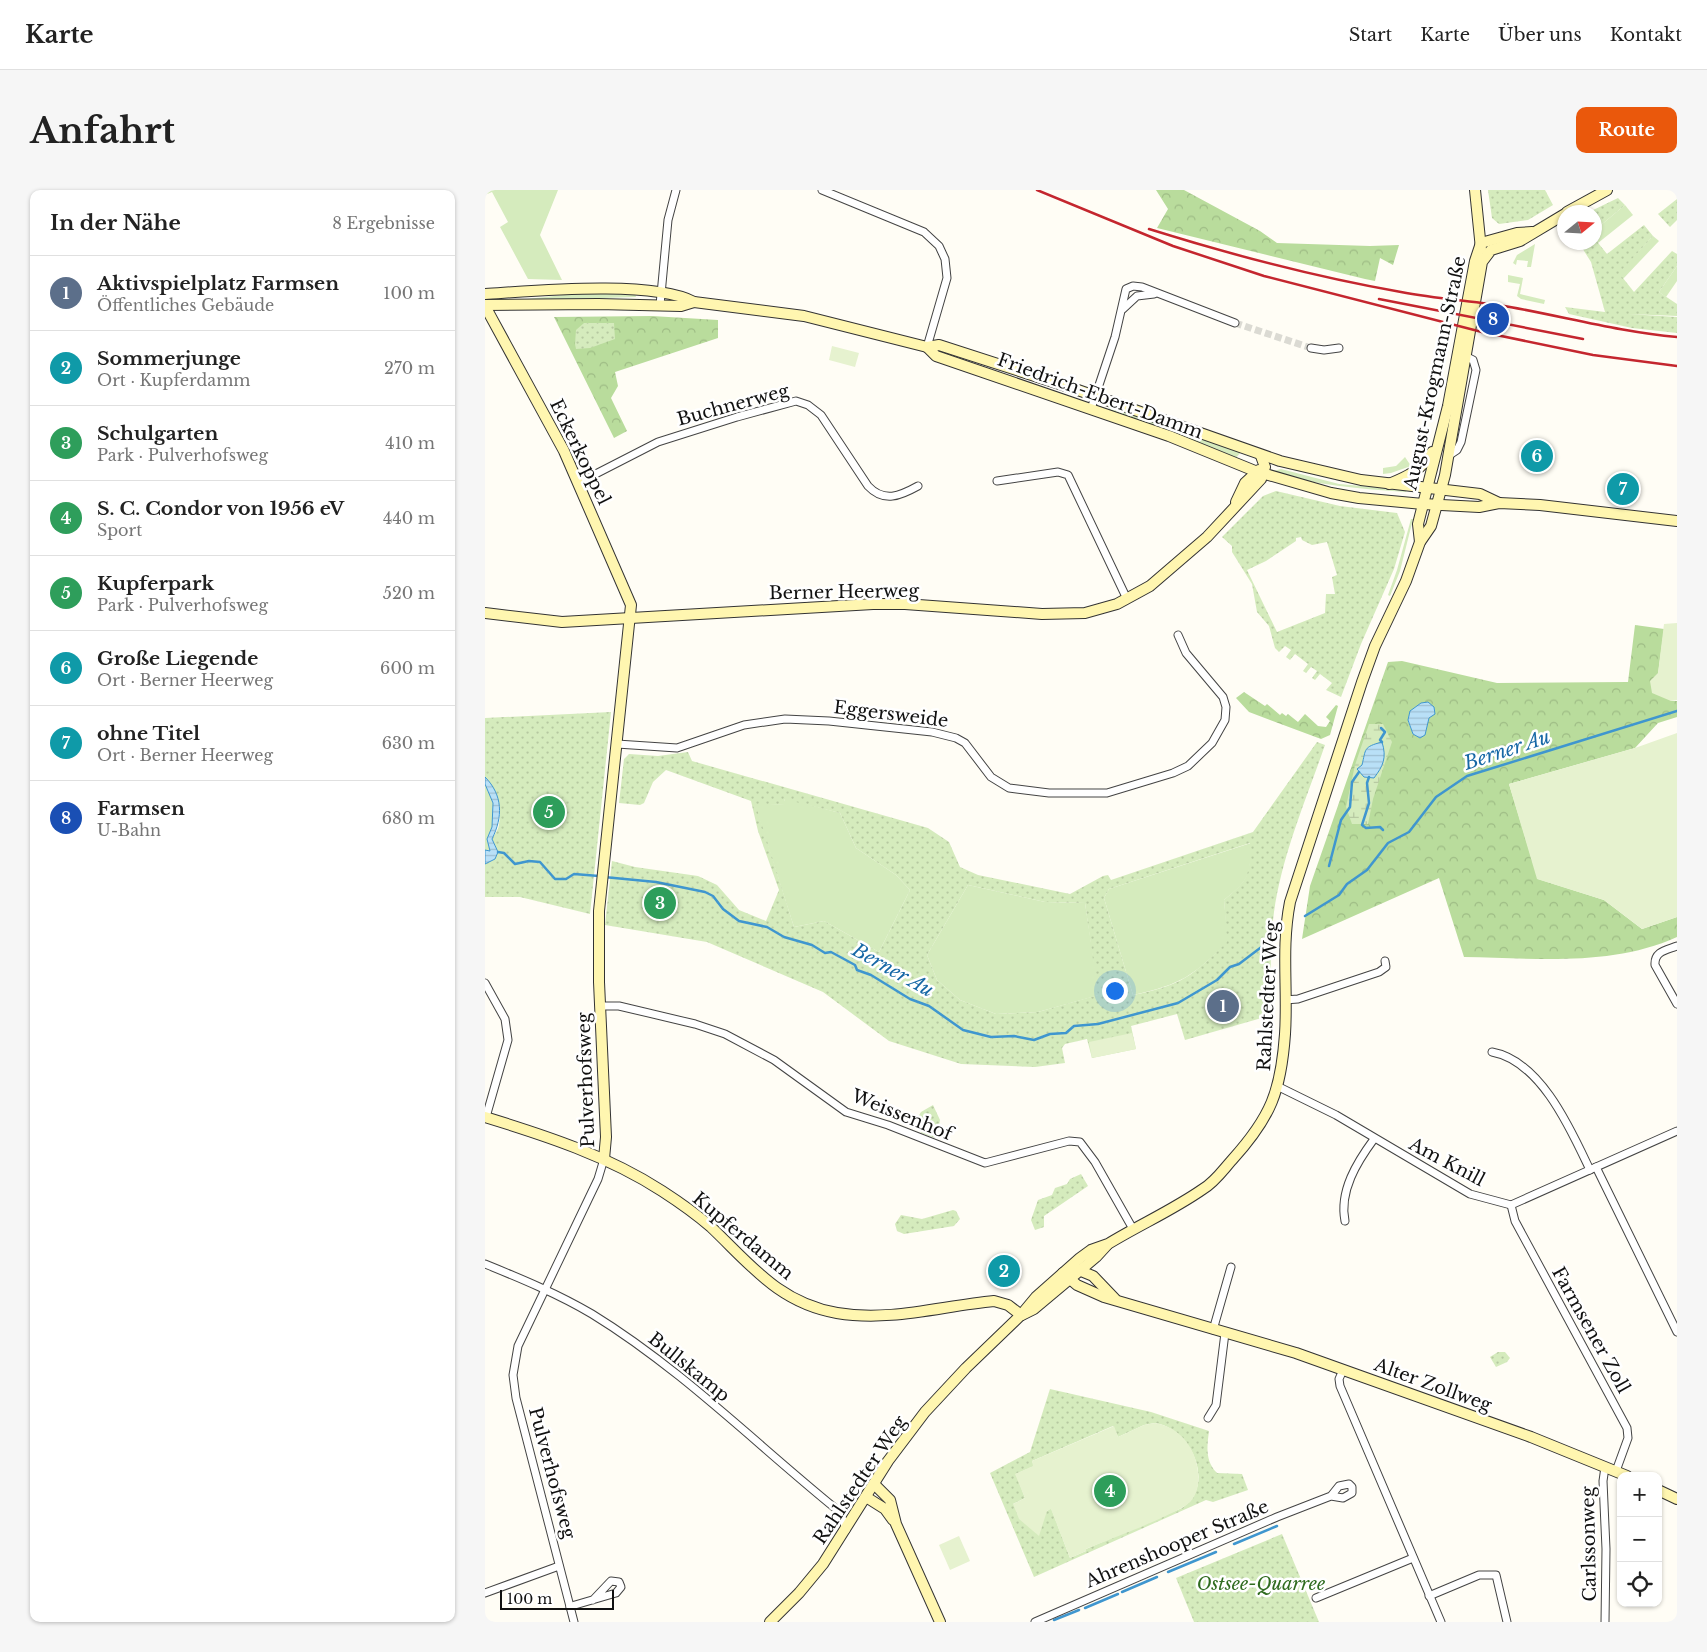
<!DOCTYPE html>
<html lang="de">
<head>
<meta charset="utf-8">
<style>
  body { margin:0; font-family:"Libre Baskerville",serif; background:#f6f6f6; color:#222 }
  .controls { position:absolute; right:15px; bottom:15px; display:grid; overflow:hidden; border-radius:10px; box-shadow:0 1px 4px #0004 }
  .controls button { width:45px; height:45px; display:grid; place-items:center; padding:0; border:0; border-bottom:1px solid #e0e0e0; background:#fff; color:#222; font:25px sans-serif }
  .compass { position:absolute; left:1072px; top:15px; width:45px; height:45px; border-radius:50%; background:#fff; box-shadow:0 1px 4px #0004; rotate:72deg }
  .scale { position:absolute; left:15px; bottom:12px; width:114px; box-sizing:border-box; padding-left:5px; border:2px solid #111; border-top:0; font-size:14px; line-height:18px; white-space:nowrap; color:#111; -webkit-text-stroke:4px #fff; paint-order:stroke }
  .you { position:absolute; left:629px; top:800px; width:18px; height:18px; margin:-12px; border:4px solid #fff; border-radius:50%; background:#1a73e8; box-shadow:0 0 0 8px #1a73e833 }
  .badge { display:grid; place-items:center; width:32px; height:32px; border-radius:50%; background:#ea580c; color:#fff; font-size:16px; font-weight:700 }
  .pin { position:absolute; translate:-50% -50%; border:2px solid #fff; box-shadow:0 1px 5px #0006 }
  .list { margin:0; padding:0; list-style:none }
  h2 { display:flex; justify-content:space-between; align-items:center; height:65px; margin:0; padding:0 20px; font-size:21px }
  h2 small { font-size:16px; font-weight:400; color:#767676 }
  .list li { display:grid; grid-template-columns:32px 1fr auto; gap:15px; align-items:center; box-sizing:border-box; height:75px; padding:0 20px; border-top:1px solid #e0e0e0 }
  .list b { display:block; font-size:19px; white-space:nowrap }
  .list p { margin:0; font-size:16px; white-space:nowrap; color:#767676 }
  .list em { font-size:16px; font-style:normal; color:#767676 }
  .icon { flex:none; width:28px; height:28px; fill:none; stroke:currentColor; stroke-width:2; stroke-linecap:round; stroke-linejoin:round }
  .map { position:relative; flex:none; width:1192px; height:1432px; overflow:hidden; border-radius:10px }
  header { display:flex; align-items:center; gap:30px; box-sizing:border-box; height:70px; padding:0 25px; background:#fff; border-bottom:1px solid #e0e0e0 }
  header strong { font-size:24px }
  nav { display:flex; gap:28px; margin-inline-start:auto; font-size:18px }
  .intro { display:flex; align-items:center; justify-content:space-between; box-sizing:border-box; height:120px; padding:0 30px }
  h1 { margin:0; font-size:35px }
  .button { padding:12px 22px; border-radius:10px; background:#ea580c; color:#fff; font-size:18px; font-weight:700 }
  main { display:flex; gap:30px; padding:0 30px }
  aside { flex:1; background:#fff; border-radius:10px; box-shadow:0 1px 4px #0004 }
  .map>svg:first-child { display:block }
  .grass { fill:#d5ebbd }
  .forest { fill:url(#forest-crowns); fill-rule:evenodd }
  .wetland { fill:url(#wetland-marsh) }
  .park { fill:url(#park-dots); fill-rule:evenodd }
  .pitch { fill:#e6f2cf }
  .water { fill:url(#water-rules); stroke:#3f96cf }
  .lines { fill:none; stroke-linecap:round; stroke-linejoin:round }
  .stream { stroke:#3f96cf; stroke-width:2.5 }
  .street-tunnel { stroke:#dbdad3; stroke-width:7; stroke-dasharray:7 3.5; stroke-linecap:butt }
  .street-casing { stroke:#444; stroke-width:9 }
  .secondary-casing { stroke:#333; stroke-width:12 }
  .street { stroke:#fff; stroke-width:7 }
  .secondary { stroke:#fff6b0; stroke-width:10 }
  .rail { stroke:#c4262e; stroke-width:2.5 }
  .labels { text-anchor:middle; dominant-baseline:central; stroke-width:5; stroke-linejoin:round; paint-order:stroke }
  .street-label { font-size:18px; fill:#111; stroke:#fff }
  .park-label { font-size:18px; font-style:italic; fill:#2f6b1f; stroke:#fff }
  .water-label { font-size:19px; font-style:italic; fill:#1768a6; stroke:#fff }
</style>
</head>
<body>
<header>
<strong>Karte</strong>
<nav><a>Start</a><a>Karte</a><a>Über uns</a><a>Kontakt</a></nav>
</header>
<div class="intro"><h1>Anfahrt</h1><a class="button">Route</a></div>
<main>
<aside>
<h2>In der Nähe<small>8 Ergebnisse</small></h2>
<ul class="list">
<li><span class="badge" style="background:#5c6f8a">1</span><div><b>Aktivspielplatz Farmsen</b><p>Öffentliches Gebäude</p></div><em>100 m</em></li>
<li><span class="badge" style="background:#0f9aa8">2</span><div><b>Sommerjunge</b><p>Ort · Kupferdamm</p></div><em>270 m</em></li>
<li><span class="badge" style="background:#2e9e5b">3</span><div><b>Schulgarten</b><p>Park · Pulverhofsweg</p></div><em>410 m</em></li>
<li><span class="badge" style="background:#2e9e5b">4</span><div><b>S. C. Condor von 1956 eV</b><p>Sport</p></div><em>440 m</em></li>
<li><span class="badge" style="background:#2e9e5b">5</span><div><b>Kupferpark</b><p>Park · Pulverhofsweg</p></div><em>520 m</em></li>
<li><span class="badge" style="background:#0f9aa8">6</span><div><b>Große Liegende</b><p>Ort · Berner Heerweg</p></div><em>600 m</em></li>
<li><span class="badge" style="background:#0f9aa8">7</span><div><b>ohne Titel</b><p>Ort · Berner Heerweg</p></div><em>630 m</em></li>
<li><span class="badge" style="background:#1a4fb4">8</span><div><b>Farmsen</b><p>U-Bahn</p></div><em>680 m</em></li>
</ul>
</aside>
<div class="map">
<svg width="1192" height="1432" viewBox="0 0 1192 1432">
  <defs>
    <pattern id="forest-crowns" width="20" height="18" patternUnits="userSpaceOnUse" patternTransform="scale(1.25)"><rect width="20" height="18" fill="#b9dc9c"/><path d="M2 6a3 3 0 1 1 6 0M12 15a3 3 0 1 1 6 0" fill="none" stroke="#9ebc85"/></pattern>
    <pattern id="wetland-marsh" width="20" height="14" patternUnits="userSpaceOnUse" patternTransform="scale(1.25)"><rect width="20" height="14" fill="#d5ebbd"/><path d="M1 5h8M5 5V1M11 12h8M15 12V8" fill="none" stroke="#b6c8a1"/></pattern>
    <pattern id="park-dots" width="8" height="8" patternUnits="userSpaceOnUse" patternTransform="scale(1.25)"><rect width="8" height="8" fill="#d5ebbd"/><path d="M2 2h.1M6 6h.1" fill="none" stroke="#b6c8a1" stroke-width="1.8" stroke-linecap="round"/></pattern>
    <pattern id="water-rules" width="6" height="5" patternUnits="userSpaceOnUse" patternTransform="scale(1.25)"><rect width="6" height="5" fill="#b9e0f7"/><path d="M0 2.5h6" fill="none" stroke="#9ebfd3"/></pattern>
  </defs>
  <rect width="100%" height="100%" fill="#fffdf5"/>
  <g class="grass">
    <polygon points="0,0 73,0 55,45 77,90 43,89 15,37 23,32 7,2 0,5"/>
    <polygon points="1140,15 1148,25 1113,53 1110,49 1110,40"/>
    <polygon points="1168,46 1174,51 1137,90 1133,83"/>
    <polygon points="1050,54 1046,77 1042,77 1043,71 1032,70 1031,75 1028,73 1032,65"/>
    <polygon points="1192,76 1192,91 1181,107 1174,102"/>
    <polygon points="1023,85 1038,88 1035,104 1060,110 1059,114 1036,109 1032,106 1035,94 1023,92"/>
    <polygon points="88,104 150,104 151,107 22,111"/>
    <polygon points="625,216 756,262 750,269 623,221"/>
    <polygon points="920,267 926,276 906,283 898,284 898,278 911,276"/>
    <path d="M 796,279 L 854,294 L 922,300 L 921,302 C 875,299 829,295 784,282 Z"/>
    <polygon points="926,329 928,329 915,381 905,406 903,405 912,380"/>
    <polygon points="0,594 8,613 7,637 2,649 5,662 0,660"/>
    <polygon points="299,608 355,623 371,658 411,685 425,700 394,762 339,731 309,737 270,615 300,614"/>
    <path d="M 766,653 C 765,686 765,689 739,710 L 743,752 C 707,786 698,794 648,805 L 619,708 L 624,699 Z"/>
    <polygon points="483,695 560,712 600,713 614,805 553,822 511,824 475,810 452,790 442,765"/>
  </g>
  <g class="forest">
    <polygon points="671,0 699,0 775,41 792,53 885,56 914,55 908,75 895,68 890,91 880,89 672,38 683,19"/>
    <polygon points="167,126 233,130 233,148 130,182 133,196 126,208 142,241 129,248 69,127"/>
    <path d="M 1150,435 L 1179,439 L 1173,484 L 1186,511 L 1192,511 L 1192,527 L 1173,533 L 1150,558 L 1024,594 L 1053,689 L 1119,710 L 1157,739 L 1192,727 L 1192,747 C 1126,777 1050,768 979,767 L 954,688 L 817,749 L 825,696 L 903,472 L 917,471 L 1012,493 L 1143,492 ZM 936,513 C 943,527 946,535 935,548 L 928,544 L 923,531 L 925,522 Z"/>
    <polygon points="759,502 780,516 782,514 795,525 797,523 801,526 803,524 813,532 820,524 833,536 841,537 845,531 841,527 851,515 853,516 845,545 836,549 764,522 751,508"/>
  </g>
  <polygon class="wetland" points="884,534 898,534 907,552 888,609 883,634 867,634 861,617 870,575"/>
  <g class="park">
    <polygon points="1003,0 1060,0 1068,15 1043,30 1014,34 1007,28"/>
    <polygon points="1133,8 1140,15 1110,40 1110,22 1104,22"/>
    <polygon points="1192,9 1192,30 1185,37 1173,24"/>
    <polygon points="1159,35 1168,46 1134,83 1149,102 1187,61 1192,64 1192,76 1174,102 1192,114 1192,126 1143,124 1192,127 1192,143 1147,138 1084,124 1080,117 1120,122 1106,72 1094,53 1110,52 1110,49 1122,64"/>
    <polygon points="99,133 129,133 130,149 105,158 91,159 90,154 91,140"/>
    <path d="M 791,301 L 855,316 L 912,323 L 920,342 L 909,379 L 876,454 L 856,507 L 841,500 L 847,493 L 835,484 L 830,490 L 827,488 L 832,481 L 826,477 L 821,483 L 818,481 L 823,474 L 810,464 L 805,470 L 801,467 L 806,460 L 800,456 L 794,462 L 790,458 L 784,436 L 772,422 L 767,394 L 747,362 L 747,356 L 737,347 L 778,306 ZM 816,347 L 817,350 L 827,355 L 842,352 L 852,385 L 847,387 L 850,404 L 841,404 L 840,423 L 792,442 L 762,380 L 781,371 L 811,351 L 811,348 Z"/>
    <path d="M 126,522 L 105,724 L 35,707 L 0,707 L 0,674 L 10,669 L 11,657 L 7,649 C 9,645 14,639 14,634 C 17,619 11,598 0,587 L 0,528 Z"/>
    <path d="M 832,552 L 840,555 C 821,610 797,665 789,722 C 784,756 786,791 787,825 L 700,850 L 692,824 L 646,836 L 651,859 L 607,868 L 602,849 L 580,854 L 577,858 L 580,873 L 550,877 L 476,874 L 404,851 L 338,802 L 222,752 L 120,735 L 127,671 L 150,677 L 213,686 L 232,695 L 254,720 L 281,731 L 294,700 L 273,641 L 266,611 L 181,580 L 168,592 L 159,613 L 155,615 L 134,613 L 139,569 L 144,564 L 173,566 L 203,562 L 207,571 L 443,638 L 464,652 L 475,677 L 493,685 L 585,704 L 618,686 L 623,685 L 626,690 L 768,642 ZM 299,609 L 355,623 L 371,658 L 411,685 L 425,700 L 394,762 L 339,731 L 309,737 L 271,616 L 301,614 ZM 765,653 C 765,686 764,689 739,710 L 742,752 C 707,786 698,795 648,805 L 619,708 L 624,699 ZM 483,695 L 560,712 L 600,713 L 613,805 L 553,822 L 511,824 L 475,810 L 452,790 L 442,765 Z"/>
    <polygon points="448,915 455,930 452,947 450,948 436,943 434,934 435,929 433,927 436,922"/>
    <polygon points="596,984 603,996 559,1026 559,1037 550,1040 546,1030 553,1010 567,1005 570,998 582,994 585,989"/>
    <polygon points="468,1020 471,1021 475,1029 469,1036 419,1044 412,1041 410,1034 416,1025 437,1029"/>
    <polygon points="1013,1162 1020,1162 1025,1168 1022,1172 1011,1177 1005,1167"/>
    <path d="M 565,1199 L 666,1222 L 724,1241 C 722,1257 720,1271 732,1283 L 757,1284 L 763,1300 L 728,1312 L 721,1310 L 549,1387 L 505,1283 L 545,1262 ZM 670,1233 C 706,1238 732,1295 697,1318 L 601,1359 L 601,1361 L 585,1368 L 566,1318 L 562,1321 L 528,1314 L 540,1308 L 531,1284 L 549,1276 L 547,1271 L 628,1236 L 633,1247 L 659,1235 Z"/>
    <polygon points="797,1344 834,1432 709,1432 691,1388"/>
  </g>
  <g class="pitch">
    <polygon points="347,156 374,163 370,177 344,170"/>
    <polygon points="1192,433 1192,510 1186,511 1167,503 1165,491 1173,483 1179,434"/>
    <polygon points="1192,543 1192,727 1157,739 1119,710 1052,689 1024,594 1150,558"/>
    <polygon points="647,843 651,859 607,868 604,852"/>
    <path d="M 670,1233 C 688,1236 701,1247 708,1263 C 714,1277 717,1298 706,1311 C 696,1323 620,1351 601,1359 L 601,1361 L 585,1368 L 566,1319 L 562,1321 L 554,1346 L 534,1329 L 528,1314 L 540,1308 L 530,1284 L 548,1276 L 547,1271 L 629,1236 L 633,1247 L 659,1235 Z"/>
    <polygon points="474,1346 485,1371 465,1380 454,1355"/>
  </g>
  <g class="water">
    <polygon points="943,512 949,517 950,524 944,528 940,545 935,548 928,544 923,530 925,521 936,513"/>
    <path d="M 897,552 C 902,568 898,576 889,588 L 879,587 L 872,579 L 877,575 C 881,559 878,557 897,552 Z"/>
    <path d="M 0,587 C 18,605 18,627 7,649 L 13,662 L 10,669 L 0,674 L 0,660 L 5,661 L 2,649 L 7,637 L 8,613 L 0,594 Z"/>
  </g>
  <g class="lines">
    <g class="stream">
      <polyline points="896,538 900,542 895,550 897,552"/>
      <polyline points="884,587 882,593 884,613 877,635 881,638 895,637 898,640"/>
      <polyline points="13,662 19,663 30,674 44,671 55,672 70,689 81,689 89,684 114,686"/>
      <polyline points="844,676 856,630 865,617 867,592 874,582"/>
      <polyline points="119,687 171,692 220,702 228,706 238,719 254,731 282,737 299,747 327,755 340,763 346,762 370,775 372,780 386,785 425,809 444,816 478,840 506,847 529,846 549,850 565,844 581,843 589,836 613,834 693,813 732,790 745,777 754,774 787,749"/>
      <polyline points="820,726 854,705 862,694 882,680 903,653 924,642 951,607 982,586 1192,521"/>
      <polyline points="749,1354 792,1336"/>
      <polyline points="683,1382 731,1362"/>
      <polyline points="637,1402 672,1387"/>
      <polyline points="600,1418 633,1404"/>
      <polyline points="569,1430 594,1420"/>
    </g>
    <polyline class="street-tunnel" points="750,133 826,158"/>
    <defs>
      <g id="street">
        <polyline points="337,0 439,42 454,56 460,69 462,88 442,157"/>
        <polyline points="175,115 183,30 191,0"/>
        <polyline points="638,119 652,106 669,104"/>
        <polyline points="826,158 839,160 854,158"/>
        <polyline points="606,219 630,147 641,99 648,96 657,97 750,133"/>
        <polyline points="963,266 972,260 976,252 991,180 988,170 978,165"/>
        <polyline points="512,291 573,282 583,285 642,409"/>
        <path d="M 93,293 L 173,252 L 252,227 L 311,211 L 323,215 L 336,225 L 383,296 C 399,313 415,306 433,296"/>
        <polyline points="132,554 192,558 259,535 300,529 344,531 447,542 471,548 480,553 506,587 524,598 564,603 622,603 688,583 703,576 727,553 740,530 741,517 738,507 701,463 693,445"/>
        <path d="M 1192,756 C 1182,760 1169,761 1170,775 L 1192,814"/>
        <polyline points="0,793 20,829 23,850 1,927"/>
        <polyline points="800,810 813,809 894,782 901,777 900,771"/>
        <polyline points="115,816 134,816 210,834 240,844 289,870 361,922 403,935 500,973 584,951 595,952 610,972 648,1039"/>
        <path d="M 1007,862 C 1056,871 1086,940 1105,980"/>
        <polyline points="794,897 851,925 985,1004 1026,1015 1192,941"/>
        <polyline points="1111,977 1192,1142"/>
        <polyline points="1026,1015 1030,1031 1142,1238 1143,1248 1131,1281"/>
        <path d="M 860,1031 C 854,1001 872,972 889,949"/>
        <path d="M 0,1074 C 37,1089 73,1104 107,1124 C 195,1178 270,1253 350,1318 L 357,1327 L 361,1340"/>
        <polyline points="728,1140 746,1077"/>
        <polyline points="858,1180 854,1189 855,1196 956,1432"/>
        <polyline points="723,1228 731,1215 740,1143"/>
        <polyline points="1120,1277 1118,1291 1121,1359 1120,1432"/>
        <polyline points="0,1403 74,1376"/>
        <polyline points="944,1406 994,1385 1011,1385 1022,1432"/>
        <polyline points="831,1408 928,1368"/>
        <polyline points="85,1417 90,1415 131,1403 136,1397 134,1392 126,1391 108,1410"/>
        <polyline points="89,1432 31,1208 28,1185 33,1156 113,989 119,969"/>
        <polyline points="550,1432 792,1327 846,1306 854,1296 864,1294 867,1297 867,1303 858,1308 846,1306"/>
      </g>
      <g id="secondary">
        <polyline points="990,0 996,59"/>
        <polyline points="1082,22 1122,0"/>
        <path d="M 0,104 C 50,101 167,90 209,112 L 319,126 L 442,157 L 454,155 L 590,199 L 795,271 L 876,290 L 995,304 L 1014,313"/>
        <polyline points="0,115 113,114 196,116 209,112"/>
        <polyline points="0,116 79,261 146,415 114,721 114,792 121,947 119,969"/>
        <polyline points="442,157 451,166 684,246 770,281 846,303 874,308 938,314 994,317 1014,313 1055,315 1192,331"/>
        <path d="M 904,294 C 922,287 938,279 947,262"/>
        <polyline points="751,312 760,293 774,280"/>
        <polyline points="935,352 933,334 963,216 990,71 996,53 1032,43 1047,42"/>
        <polyline points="0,423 77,432 388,414 420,414 557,424 600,423 632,414 665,396 722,347 776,289 780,277 776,266"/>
        <path d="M 0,927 C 62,946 123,966 177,1001 C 194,1012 211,1024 226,1037 C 266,1075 294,1113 352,1123 C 405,1132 456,1116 509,1111 L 523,1115 L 536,1125"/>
        <polyline points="591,1079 608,1086 630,1109"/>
        <polyline points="578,1083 592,1095 619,1107 811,1163 1046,1247 1142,1286"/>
        <polyline points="537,1125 549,1119 611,1067 622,1055"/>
        <polyline points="389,1294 405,1310 411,1334 455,1432"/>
        <polyline points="1173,1300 1192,1309"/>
        <polyline points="381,1307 400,1319 408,1330"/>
        <path d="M 285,1432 L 314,1403 L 338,1374 L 403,1271 L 440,1222 L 481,1178 L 536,1125 L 551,1107 L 595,1068 L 606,1060 L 623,1054 C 654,1035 688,1020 718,999 C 730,992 738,980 747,970 C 786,927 796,901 800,844 C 803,799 796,758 805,712 L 877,492 L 890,456 L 921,391 L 935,352 L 946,336 L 960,285 L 997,72 L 1006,60 L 1035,51 L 1080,24"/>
      </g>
    </defs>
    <use href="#street" class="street-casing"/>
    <use href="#secondary" class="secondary-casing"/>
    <use href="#street" class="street"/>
    <use href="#secondary" class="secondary"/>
    <g class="rail">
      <polyline points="552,0 688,56 779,86 997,142 1108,165 1192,176"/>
      <path d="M 664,39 C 747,65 830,87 916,102 C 952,109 989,111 1025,117 C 1081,127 1135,142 1192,147"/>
      <polyline points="894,109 1098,149"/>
    </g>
  </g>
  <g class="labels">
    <g class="street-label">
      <text transform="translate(950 183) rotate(-78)">August-Krogmann-Straße</text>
      <text transform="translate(615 206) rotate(20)">Friedrich-Ebert-Damm</text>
      <text transform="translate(248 215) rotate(-15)">Buchnerweg</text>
      <text transform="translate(95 262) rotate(64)">Eckerkoppel</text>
      <text transform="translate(359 402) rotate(-1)">Berner Heerweg</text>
      <text transform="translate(406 524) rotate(7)">Eggersweide</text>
      <text transform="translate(783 806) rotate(-87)">Rahlstedter Weg</text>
      <text transform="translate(101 890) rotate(-92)">Pulverhofsweg</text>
      <text transform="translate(417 925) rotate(22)">Weissenhof</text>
      <text transform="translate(962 972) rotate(28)">Am Knill</text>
      <text transform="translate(258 1046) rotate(40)">Kupferdamm</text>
      <text transform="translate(1106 1140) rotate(61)">Farmsener Zoll</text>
      <text transform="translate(204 1177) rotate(39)">Bullskamp</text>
      <text transform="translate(948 1195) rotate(20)">Alter Zollweg</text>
      <text transform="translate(67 1283) rotate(75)">Pulverhofsweg</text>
      <text transform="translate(375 1290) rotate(-56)">Rahlstedter Weg</text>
      <text transform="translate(692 1354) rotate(-23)">Ahrenshooper Straße</text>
      <text transform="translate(1104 1354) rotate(-91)">Carlssonweg</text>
    </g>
    <g class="park-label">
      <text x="776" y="1394">Ostsee-Quarree</text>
    </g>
    <g class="water-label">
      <text transform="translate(1022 560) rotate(-18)">Berner Au</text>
      <text transform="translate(408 780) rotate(29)">Berner Au</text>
    </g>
  </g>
</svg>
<div class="controls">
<button>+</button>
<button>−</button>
<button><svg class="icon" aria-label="locate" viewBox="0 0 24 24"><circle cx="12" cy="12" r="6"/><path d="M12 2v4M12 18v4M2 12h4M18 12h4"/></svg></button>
</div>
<svg class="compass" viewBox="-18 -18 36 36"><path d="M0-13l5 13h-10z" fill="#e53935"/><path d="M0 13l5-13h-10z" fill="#767676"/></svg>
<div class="scale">100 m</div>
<div class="you"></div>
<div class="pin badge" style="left:738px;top:816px;background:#5c6f8a">1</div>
<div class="pin badge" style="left:519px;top:1081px;background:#0f9aa8">2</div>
<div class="pin badge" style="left:175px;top:713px;background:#2e9e5b">3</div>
<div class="pin badge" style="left:625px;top:1301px;background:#2e9e5b">4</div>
<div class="pin badge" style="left:64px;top:622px;background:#2e9e5b">5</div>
<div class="pin badge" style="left:1052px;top:266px;background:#0f9aa8">6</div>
<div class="pin badge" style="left:1138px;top:299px;background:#0f9aa8">7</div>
<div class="pin badge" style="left:1008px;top:129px;background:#1a4fb4">8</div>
</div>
</main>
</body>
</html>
